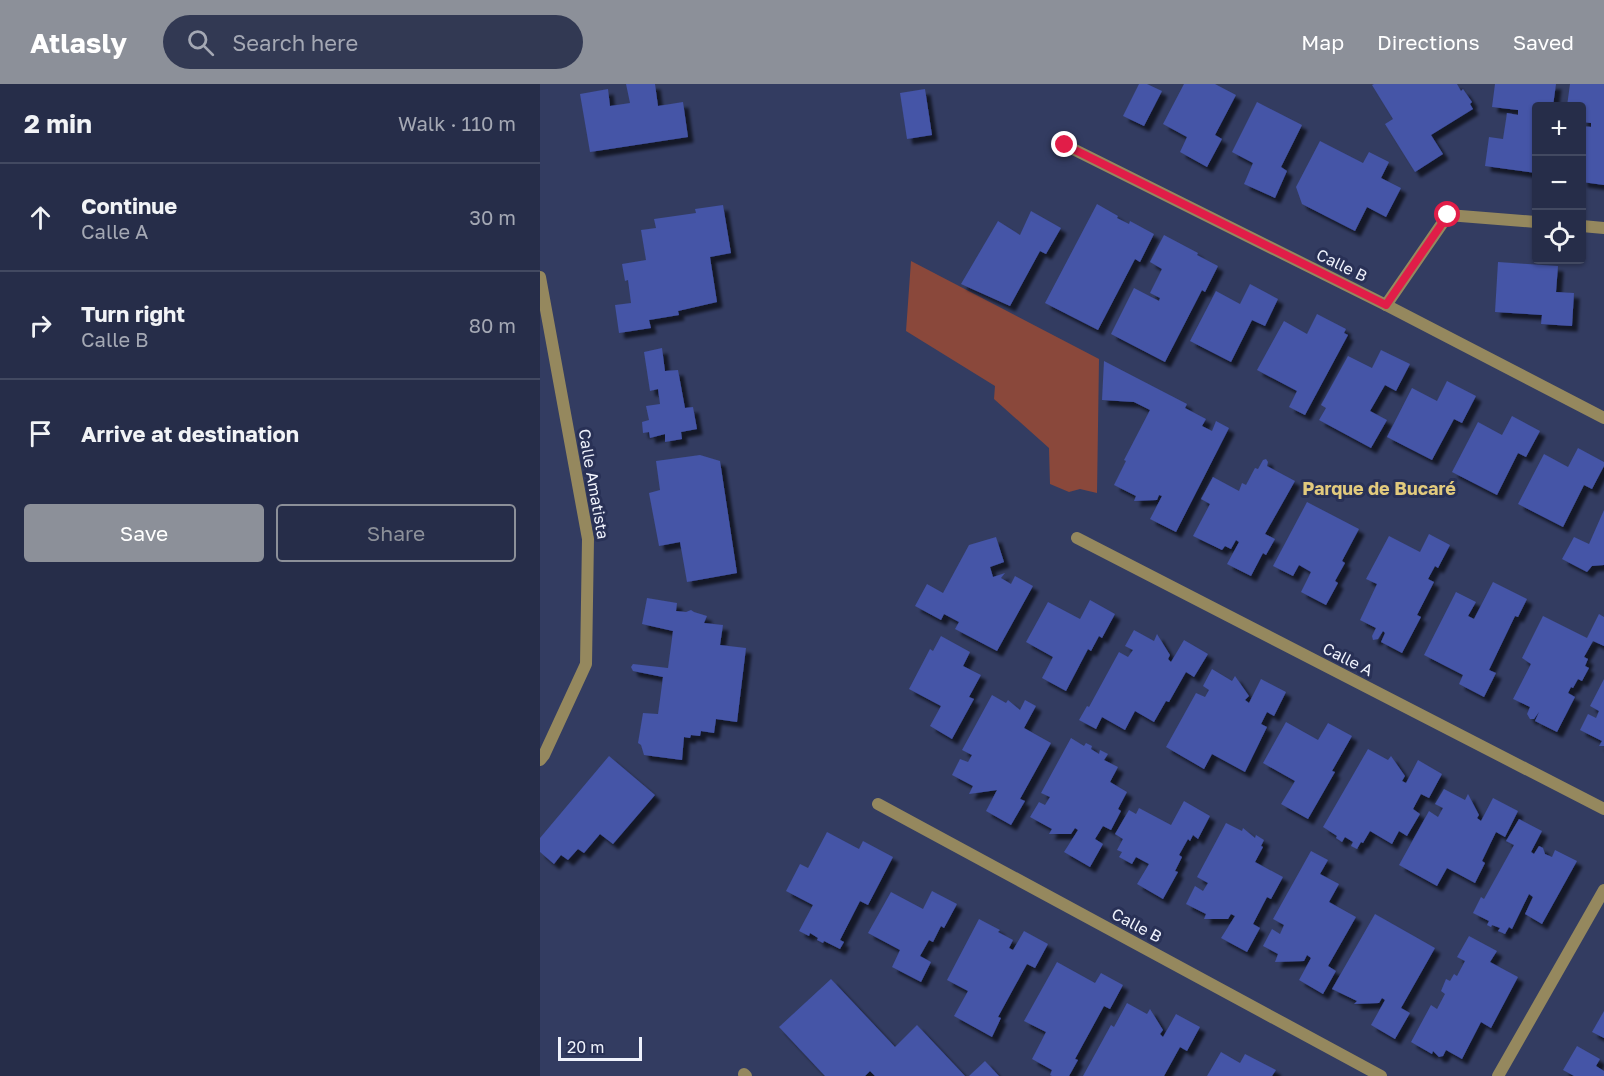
<!DOCTYPE html>
<html lang="en">
<head>
<meta charset="utf-8">
<style>
  body { margin:0; font-family:"Golos Text",sans-serif; background:#323953; color:#f1f3f6 }
  .controls { position:absolute; right:18px; top:18px; display:grid; overflow:hidden; border-radius:6px; box-shadow:0 2px 4px #0004 }
  .controls button { width:54px; height:54px; display:grid; place-items:center; padding:0; border:0; border-bottom:2px solid #424961; background:#262d49; color:#f1f3f6; font:30px sans-serif }
  .scale { position:absolute; left:18px; bottom:15px; width:84px; box-sizing:border-box; padding-left:6px; border:3px solid #eff2fc; border-top:0; font-size:16px; line-height:21px; white-space:nowrap; color:#eff2fc; -webkit-text-stroke:4px #293156; paint-order:stroke }
  .stop { position:absolute; width:18px; height:18px; margin:-14px; border:4px solid #e11d48; border-radius:50%; background:#fff }
  .stop.end { background:#e11d48; border-color:#fff; box-shadow:0 2px 6px #0008 }
  .list { margin:0; padding:0; list-style:none }
  h2 { display:flex; justify-content:space-between; align-items:center; height:78px; margin:0; padding:0 24px; font-size:26px }
  h2 small { font-size:20px; font-weight:400; color:#a4a8b4 }
  .list li { display:grid; grid-template-columns:39px 1fr auto; gap:18px; align-items:center; box-sizing:border-box; height:108px; padding:0 24px; border-top:2px solid #424961 }
  .list b { display:block; font-size:22px; white-space:nowrap }
  .list p { margin:0; font-size:20px; white-space:nowrap; color:#a4a8b4 }
  .list em { font-size:20px; font-style:normal; color:#a4a8b4 }
  .actions { display:flex; gap:12px; padding:18px 24px }
  .actions a { flex:1; padding:14px 0; border:2px solid #8c9099; border-radius:6px; text-align:center; font-size:21px; color:#8c9099 }
  .actions .main { background:#8c9099; color:#fff }
  .icon { flex:none; width:33px; height:33px; fill:none; stroke:currentColor; stroke-width:2; stroke-linecap:round; stroke-linejoin:round }
  .map { position:relative; flex:none; width:1064px; height:992px; overflow:hidden }
  header { display:flex; align-items:center; gap:36px; box-sizing:border-box; height:84px; padding:0 30px; background:#8c9099; color:#fff }
  header strong { font-size:28px }
  nav { display:flex; gap:33px; margin-inline-start:auto; font-size:21px }
  .search { width:420px; height:54px; background:#323953; display:flex; align-items:center; gap:15px; box-sizing:border-box; padding:0 21px; border-radius:33px; color:#a4a8b4; font-size:22px }
  main { display:flex }
  aside { flex:1; background:#262d49 }
  .map>svg:first-child { display:block }
  .green { fill:#8a483b }
  .building { fill:#4454a7; filter:url(#shadow) }
  .lines { fill:none; stroke-linecap:round; stroke-linejoin:round }
  .minor { stroke:#95885e; stroke-width:12 }
  .route { stroke:#e11d48; stroke-width:8 }
  .labels { text-anchor:middle; dominant-baseline:central; stroke-width:6; stroke-linejoin:round; paint-order:stroke }
  .street-label { font-size:16px; fill:#eff2fc; stroke:#293156 }
  .neighbourhood-label { font-size:18px; font-weight:bold; fill:#e2ca7d; stroke:#293156 }
</style>
</head>
<body>
<header>
<strong>Atlasly</strong>
<div class="search"><svg class="icon" aria-label="search" viewBox="0 0 24 24"><circle cx="10" cy="10" r="6"/><path d="M15 15l6 6"/></svg>Search here</div>
<nav><a>Map</a><a>Directions</a><a>Saved</a></nav>
</header>
<main>
<aside>
<h2>2 min<small>Walk · 110 m</small></h2>
<ul class="list">
<li><svg class="icon" aria-label="ahead" viewBox="0 0 24 24"><path d="M12 20V5M6 11l6-6 6 6"/></svg><div><b>Continue</b><p>Calle A</p></div><em>30 m</em></li>
<li><svg class="icon" aria-label="right" viewBox="0 0 24 24"><path d="M7 20v-9h11M14 6l5 5-5 5"/></svg><div><b>Turn right</b><p>Calle B</p></div><em>80 m</em></li>
<li><svg class="icon" aria-label="arrive" viewBox="0 0 24 24"><path d="M6 21V4h12l-3 4 3 4H6"/></svg><div><b>Arrive at destination</b></div></li>
</ul>
<div class="actions"><a class="main">Save</a><a>Share</a></div>
</aside>
<div class="map">
<svg width="1064" height="992" viewBox="0 0 1064 992">
  <defs>
    <filter id="shadow"><feDropShadow dx="5.5" dy="5.5" stdDeviation="1.5" flood-color="#0009"/></filter>
  </defs>
  <rect width="100%" height="100%" fill="#333c61"/>
  <polygon class="green" points="371,177 559,275 557,409 540,405 529,408 510,400 509,364 454,315 455,302 366,247"/>
  <g class="building">
    <polygon points="86,0 115,0 118,22 143,18 148,53 50,68 40,10 68,5 70,22 90,19"/>
    <polygon points="599,0 607,0 622,7 604,42 583,32"/>
    <polygon points="644,0 675,0 696,11 675,51 682,55 667,83 640,68 647,53 623,40"/>
    <polygon points="834,0 917,0 921,7 923,5 932,18 930,20 933,25 891,51 903,70 875,88 845,40 853,35 832,1"/>
    <polygon points="955,0 1016,0 1013,22 996,22 996,89 945,82 949,53 963,55 967,29 978,31 978,26 952,23"/>
    <polygon points="1030,0 1064,0 1064,101 1042,98 1042,42 1051,43 1051,39 1042,38 1042,22 1027,22"/>
    <polygon points="385,5 392,51 367,55 360,9"/>
    <polygon points="717,18 762,41 741,83 747,87 735,114 704,100 713,79 692,68"/>
    <polygon points="780,57 823,79 829,68 849,78 841,94 861,104 846,133 827,123 815,147 762,120 756,103"/>
    <polygon points="557,120 578,132 577,134 589,140 590,137 614,150 600,178 595,175 558,246 505,219"/>
    <polygon points="183,121 191,169 170,173 177,218 138,227 139,231 109,236 111,244 79,249 75,221 91,219 88,196 85,197 82,180 106,176 101,146 116,144 114,135 156,129 155,125"/>
    <polygon points="491,127 521,144 506,170 500,167 470,222 421,200 458,137 480,151"/>
    <polygon points="624,151 658,169 657,171 678,182 665,208 662,206 625,278 571,250 594,204 619,217 620,214 610,209 622,185 610,178"/>
    <polygon points="958,178 1018,182 1016,208 1034,209 1032,242 1001,240 1002,231 955,228"/>
    <polygon points="710,200 738,215 725,242 712,236 691,278 650,257 676,207 700,220"/>
    <polygon points="777,230 806,245 804,249 808,251 765,331 749,323 757,307 717,286 744,237 767,250"/>
    <polygon points="122,264 125,287 138,286 145,324 153,323 157,345 141,348 142,355 125,358 125,350 110,354 109,348 103,349 102,338 109,336 106,322 120,320 118,305 110,307 104,268"/>
    <polygon points="841,266 870,280 856,307 845,301 830,327 847,336 831,364 779,336 786,324 781,321 808,272 832,284"/>
    <polygon points="564,277 647,320 645,324 666,335 662,342 672,347 676,337 689,344 636,448 610,435 622,412 619,411 617,416 594,417 596,412 574,401 586,377 584,376 610,326 594,318 562,316"/>
    <polygon points="907,297 936,312 922,339 914,335 892,376 847,353 872,304 897,317"/>
    <polygon points="972,332 1000,347 986,373 978,369 957,411 912,388 938,338 962,351"/>
    <polygon points="1038,364 1064,378 1064,382 1052,405 1044,401 1023,443 978,420 1004,370 1028,383"/>
    <polygon points="160,371 180,377 197,489 147,498 140,458 119,462 109,409 120,406 116,377"/>
    <polygon points="726,375 728,378 727,382 755,397 725,450 735,455 726,471 723,469 711,492 687,480 699,458 696,456 691,465 685,462 682,466 653,452 670,420 661,415 673,393 699,407 702,399 706,401 715,384 718,385 723,376"/>
    <polygon points="767,418 819,445 802,477 805,479 795,497 798,499 786,521 761,508 771,488 759,481 753,492 733,482"/>
    <polygon points="1064,426 1064,481 1052,482 1047,488 1022,475 1034,453 1049,460"/>
    <polygon points="889,450 910,461 898,484 895,482 888,495 894,498 877,531 881,533 862,569 841,558 845,549 843,547 838,555 833,556 832,552 836,544 820,536 837,500 826,495 849,452 880,468"/>
    <polygon points="456,453 464,478 450,483 453,493 465,489 461,494 471,500 475,492 493,502 457,567 415,545 419,538 404,530 401,536 375,522 387,500 403,509 429,461"/>
    <polygon points="953,498 987,515 978,533 975,532 949,586 956,589 944,613 919,600 923,591 884,571 916,508 936,518 928,532 934,535"/>
    <polygon points="107,514 137,519 136,527 146,528 151,526 154,528 167,532 164,539 183,541 180,561 206,564 197,638 176,635 174,649 161,647 160,652 151,651 150,654 144,653 142,676 104,671 101,661 98,659 103,629 118,630 123,593 93,587 91,583 93,580 128,584 133,547 102,540"/>
    <polygon points="550,516 575,530 562,554 559,552 551,567 548,565 526,607 502,594 513,573 486,558 508,518 540,535"/>
    <polygon points="1059,530 1064,533 1064,562 1053,557 1044,573 1048,575 1045,582 1049,584 1042,597 1038,595 1033,604 1031,603 1028,609 1035,613 1017,648 995,637 999,628 994,635 990,635 987,630 990,623 973,615 991,580 982,574 1003,532 1047,554"/>
    <polygon points="594,546 614,557 617,550 630,571 628,575 631,578 644,556 668,570 654,593 646,588 629,618 626,617 614,638 595,627 585,646 562,633 556,645 539,636 547,622 549,623 579,568 588,573 593,566 585,562"/>
    <polygon points="401,552 430,568 423,582 441,591 429,613 434,615 412,655 390,642 401,622 369,605 390,565 393,567"/>
    <polygon points="672,585 692,597 695,592 709,612 705,616 709,619 721,595 746,608 734,632 727,628 721,640 727,643 705,688 672,670 664,685 626,663 656,609 665,613 669,606 663,602"/>
    <polygon points="1064,595 1064,662 1059,662 1062,657 1040,646 1048,630 1056,634 1059,627 1050,622"/>
    <polygon points="452,611 466,619 468,616 480,626 485,616 496,622 484,644 511,659 480,715 485,717 471,741 446,727 457,706 429,710 433,702 412,691 420,675 428,678 432,671 422,666"/>
    <polygon points="746,638 778,656 788,639 812,652 792,687 795,688 768,735 741,720 755,697 723,679"/>
    <polygon points="531,654 544,662 546,659 552,662 551,665 559,670 560,666 568,670 564,676 578,683 570,698 587,708 578,725 581,727 571,746 563,742 555,755 563,760 550,783 524,768 538,746 535,744 531,750 509,750 512,745 490,733 499,718 505,721 510,713 501,709"/>
    <polygon points="828,665 848,676 851,672 865,692 862,697 866,699 878,676 902,690 889,714 881,710 873,725 880,730 867,752 859,747 852,760 830,747 823,759 821,758 817,765 811,762 813,758 805,753 802,758 796,754 797,752 783,743"/>
    <polygon points="69,672 115,711 73,760 60,750 44,769 38,765 28,776 21,771 14,780 0,768 0,754"/>
    <polygon points="904,705 925,716 928,710 939,731 937,734 941,737 953,714 978,727 965,753 956,748 942,777 945,779 935,799 907,784 897,802 859,781 889,727 898,733 903,724 895,720"/>
    <polygon points="644,717 670,732 658,755 653,751 650,757 648,755 639,771 642,773 635,787 638,788 623,815 597,800 609,780 596,773 592,780 579,773 582,768 577,766 583,755 575,750 589,726 596,730 599,724 631,741"/>
    <polygon points="979,735 1002,747 991,768 994,770 999,762 1003,764 1005,770 1012,773 1015,766 1037,777 1002,840 985,830 993,813 989,810 972,845 969,843 965,850 958,847 960,844 952,841 951,843 947,841 949,837 933,829 941,813 944,815 974,761 966,757"/>
    <polygon points="686,739 702,747 703,744 715,754 716,751 724,756 721,762 723,763 715,778 743,793 731,815 727,813 713,840 720,844 707,868 681,854 695,832 691,830 688,835 664,835 666,830 646,820 655,802 663,807 668,799 657,793"/>
    <polygon points="287,748 319,765 323,757 353,773 328,821 320,817 300,856 304,858 300,865 284,857 283,859 277,856 278,854 270,849 269,852 259,847 273,821 246,807 260,780 268,784"/>
    <polygon points="771,767 788,776 780,790 799,800 789,818 816,833 788,882 796,887 783,910 759,896 771,874 767,871 764,877 735,878 738,870 723,862 732,845 740,850 744,841 733,835"/>
    <polygon points="392,807 417,820 404,844 401,842 393,858 389,856 380,872 391,878 381,898 352,883 360,866 328,849 351,808 383,825"/>
    <polygon points="835,830 895,864 861,924 870,929 855,955 831,941 845,916 842,914 839,919 814,920 817,917 792,905"/>
    <polygon points="439,835 460,846 458,848 473,856 469,864 473,866 484,847 508,860 495,884 487,880 458,933 461,934 452,953 414,932 428,907 407,896"/>
    <polygon points="929,852 957,867 950,878 978,893 951,944 941,938 922,975 906,966 903,972 899,973 893,967 892,970 871,958 891,921 897,925 905,910 901,907 906,895 910,897 914,890 917,892 925,877 917,873"/>
    <polygon points="517,878 555,899 561,889 583,901 570,925 564,922 535,975 538,976 529,992 512,992 510,991 512,986 492,975 506,948 484,937"/>
    <polygon points="291,895 355,963 377,941 425,992 335,992 330,987 325,992 285,992 239,943"/>
    <polygon points="587,919 607,930 610,925 623,946 620,950 623,953 636,930 660,943 647,967 640,963 624,992 543,992 571,941 574,943"/>
    <polygon points="1064,927 1064,954 1052,948"/>
    <polygon points="1037,962 1060,975 1056,982 1064,987 1064,992 1034,992 1023,986"/>
    <polygon points="681,968 700,979 705,970 736,986 732,992 667,992"/>
    <polygon points="445,977 459,992 429,992"/>
  </g>
  <g class="lines">
    <g class="minor">
      <polyline points="525,61 846,221 1064,334"/>
      <polyline points="1042,142 1064,144"/>
      <polyline points="0,193 48,455 46,580 4,671 0,676"/>
      <polyline points="846,221 908,131 996,138"/>
      <polyline points="537,454 1064,725"/>
      <polyline points="338,720 841,992"/>
      <polyline points="204,990 206,992"/>
      <polyline points="958,992 1064,806"/>
    </g>
  </g>
  <g class="lines">
    <polyline class="route" points="525,61 846,221 908,131"/>
  </g>
  <g class="labels">
    <g class="street-label">
      <text transform="translate(802 181) rotate(26)">Calle B</text>
      <text transform="translate(54 400) rotate(80)">Calle Amatista</text>
      <text transform="translate(808 575) rotate(27)">Calle A</text>
      <text transform="translate(597 841) rotate(28)">Calle B</text>
    </g>
    <g class="neighbourhood-label">
      <text x="839" y="404">Parque de Bucaré</text>
    </g>
  </g>
</svg>
<div class="controls">
<button>+</button>
<button>−</button>
<button><svg class="icon" aria-label="locate" viewBox="0 0 24 24"><circle cx="12" cy="12" r="6"/><path d="M12 2v4M12 18v4M2 12h4M18 12h4"/></svg></button>
</div>
<div class="scale">20 m</div>
<div class="stop" style="left:908px;top:131px"></div>
<div class="stop end" style="left:525px;top:61px"></div>
</div>
</main>
</body>
</html>
